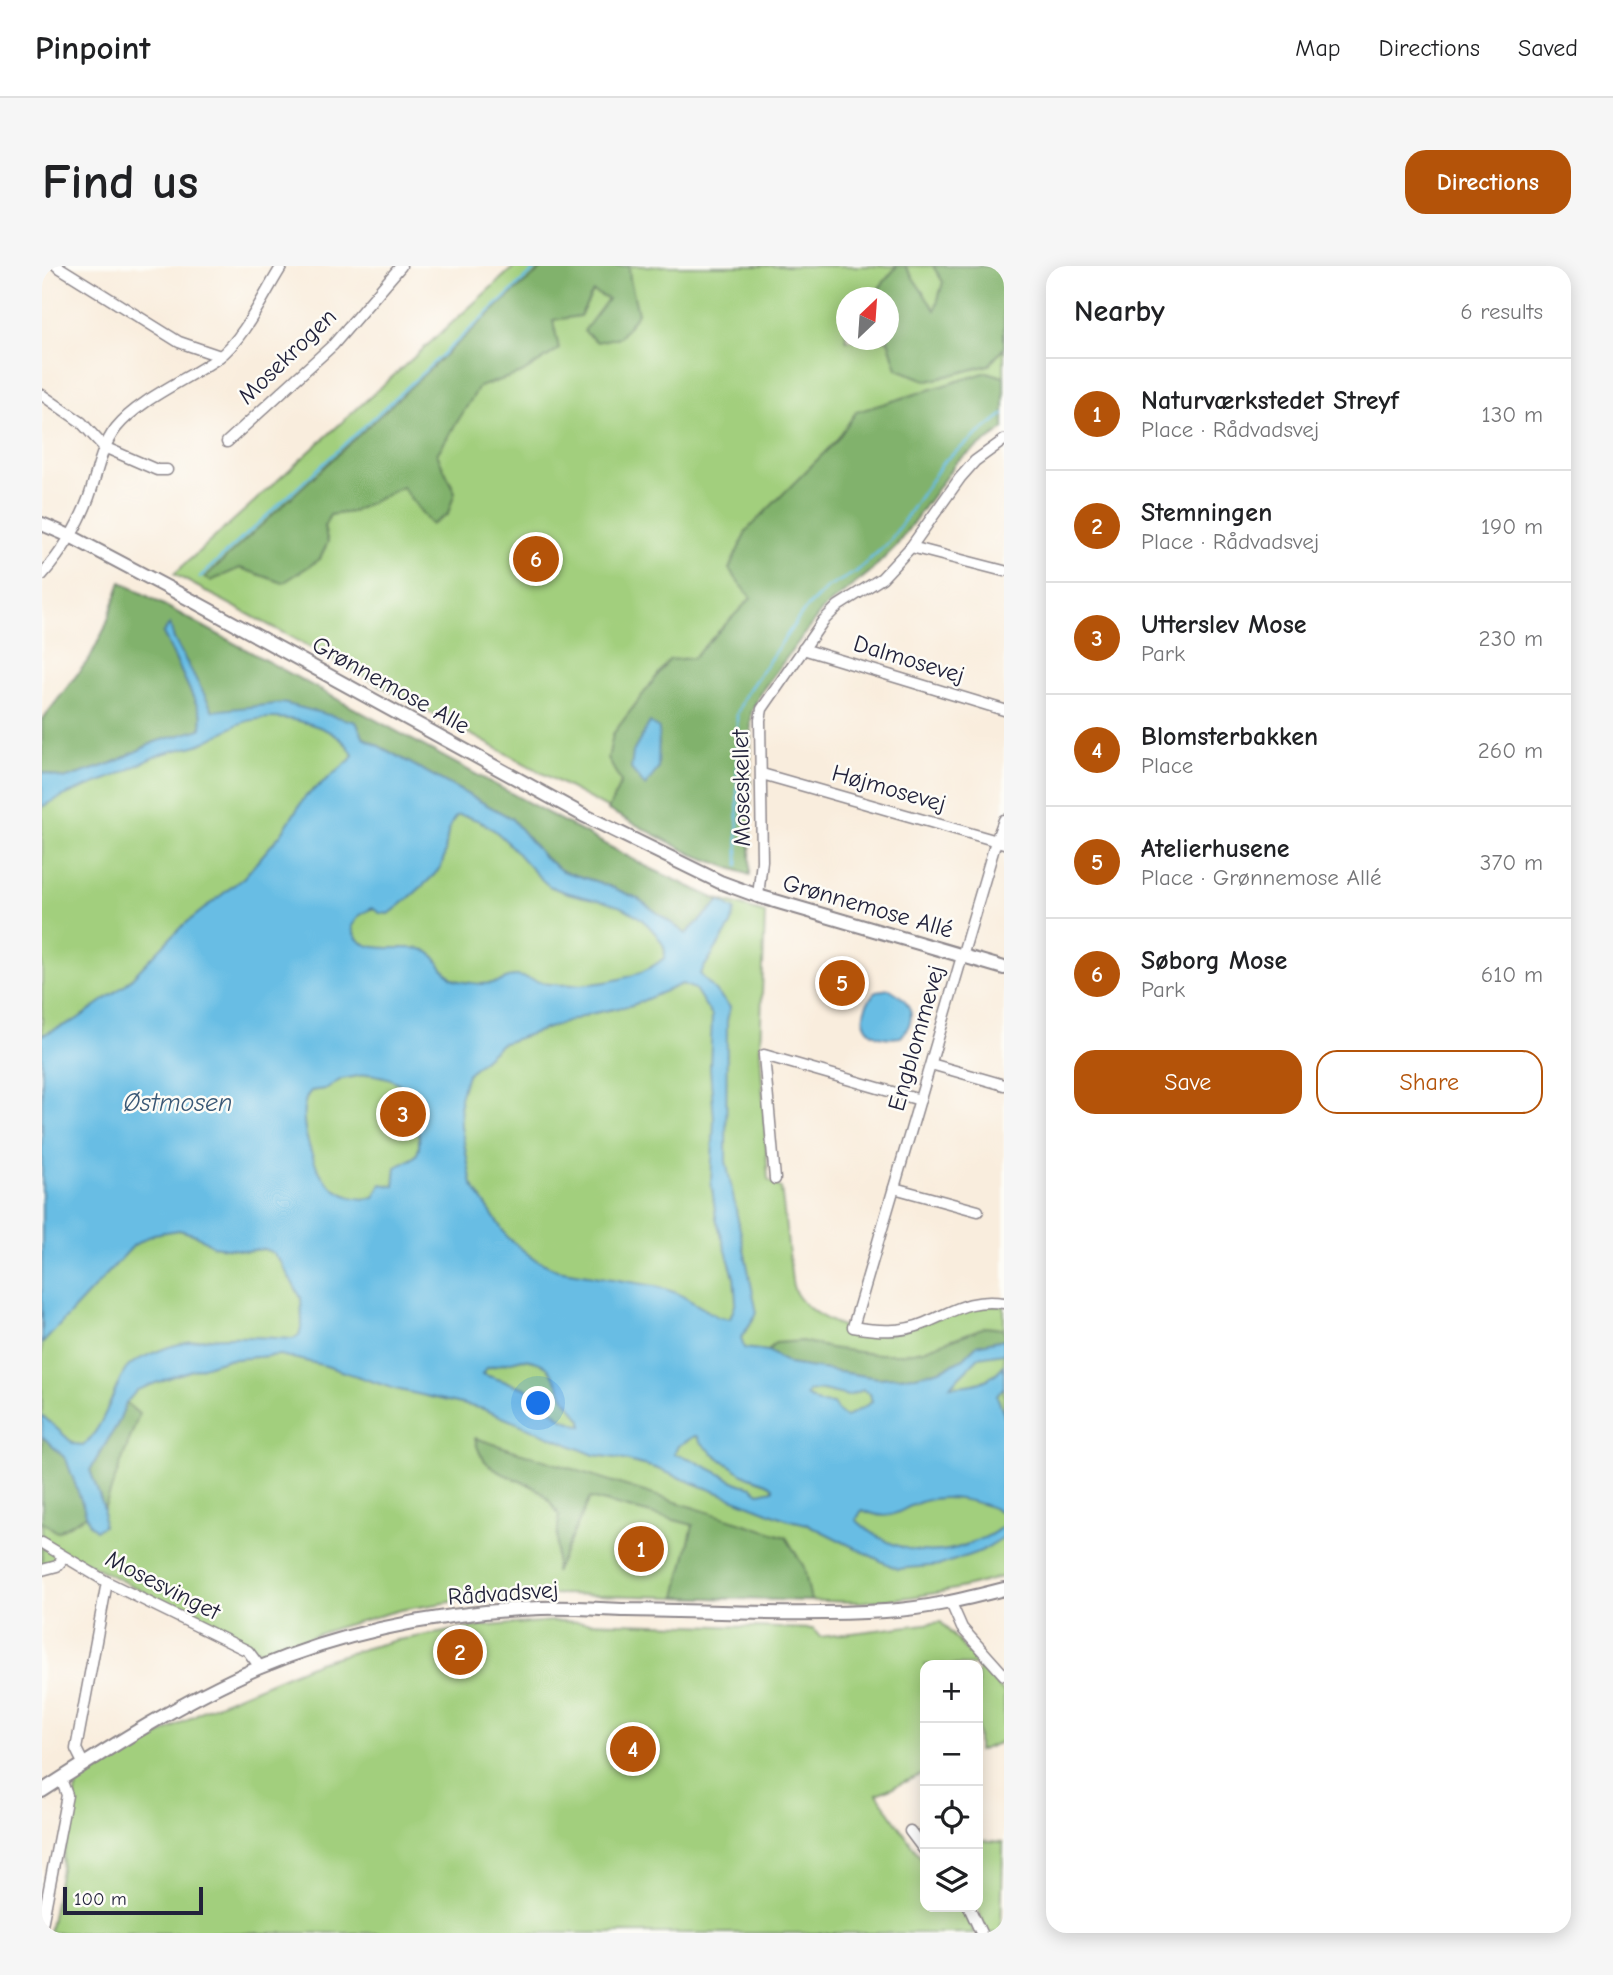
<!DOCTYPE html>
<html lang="en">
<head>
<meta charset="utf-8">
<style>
  body { margin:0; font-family:"Comic Neue",sans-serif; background:#f6f6f6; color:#202124 }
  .controls { position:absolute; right:21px; bottom:21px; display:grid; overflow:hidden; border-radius:14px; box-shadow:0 4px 18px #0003 }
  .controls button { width:63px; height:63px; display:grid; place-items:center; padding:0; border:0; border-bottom:2px solid #e0e0e0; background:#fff; color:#202124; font:35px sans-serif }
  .compass { position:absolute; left:794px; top:21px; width:63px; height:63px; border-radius:50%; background:#fff; box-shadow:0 4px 18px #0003; rotate:25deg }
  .scale { position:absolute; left:21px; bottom:18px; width:140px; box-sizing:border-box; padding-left:7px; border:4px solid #22223b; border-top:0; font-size:19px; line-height:24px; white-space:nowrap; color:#22223b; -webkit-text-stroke:5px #fdfcf7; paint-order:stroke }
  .you { position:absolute; left:497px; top:1138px; width:24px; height:24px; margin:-18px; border:5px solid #fff; border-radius:50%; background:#1a73e8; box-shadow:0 0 0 10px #1a73e833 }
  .badge { display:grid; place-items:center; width:46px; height:46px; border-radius:50%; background:#b45309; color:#fff; font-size:23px; font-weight:700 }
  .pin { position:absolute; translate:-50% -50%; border:4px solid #fff; box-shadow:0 2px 7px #0006 }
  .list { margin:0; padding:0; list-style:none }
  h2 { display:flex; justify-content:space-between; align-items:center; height:91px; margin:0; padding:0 28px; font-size:30px }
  h2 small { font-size:23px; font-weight:400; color:#757577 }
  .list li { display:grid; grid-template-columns:46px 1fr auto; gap:21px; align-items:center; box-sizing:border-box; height:112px; padding:0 28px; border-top:2px solid #e0e0e0 }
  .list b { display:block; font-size:26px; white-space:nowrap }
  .list p { margin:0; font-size:23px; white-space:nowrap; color:#757577 }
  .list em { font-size:23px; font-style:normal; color:#757577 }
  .actions { display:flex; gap:14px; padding:21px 28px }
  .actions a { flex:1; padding:16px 0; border:2px solid #b45309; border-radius:21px; text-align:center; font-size:24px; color:#b45309 }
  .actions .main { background:#b45309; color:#fff }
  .icon { flex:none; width:38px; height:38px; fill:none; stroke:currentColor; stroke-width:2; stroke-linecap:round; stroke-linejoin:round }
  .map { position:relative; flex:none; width:962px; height:1667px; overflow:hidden; border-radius:21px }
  header { display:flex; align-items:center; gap:42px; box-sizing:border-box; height:98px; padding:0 35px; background:#fff; border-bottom:2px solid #e0e0e0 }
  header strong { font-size:33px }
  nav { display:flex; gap:38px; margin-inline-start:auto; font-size:24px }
  .intro { display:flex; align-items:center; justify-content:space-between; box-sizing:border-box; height:168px; padding:0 42px }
  h1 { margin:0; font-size:49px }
  .button { padding:18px 32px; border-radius:21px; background:#b45309; color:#fff; font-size:24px; font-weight:700 }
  main { display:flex; gap:42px; padding:0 42px }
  aside { flex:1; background:#fff; border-radius:21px; box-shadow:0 4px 18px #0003 }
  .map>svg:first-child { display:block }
  .green { fill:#a2cf7d; stroke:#62785c; stroke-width:2; fill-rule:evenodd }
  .forest { fill:#81b26c; stroke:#526a54; stroke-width:2 }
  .water { fill:#67bde4; stroke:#447090; stroke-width:2; fill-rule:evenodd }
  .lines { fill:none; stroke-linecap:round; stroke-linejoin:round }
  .stream { stroke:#67bde4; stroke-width:2.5 }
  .minor-casing { stroke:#8e888c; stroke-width:13 }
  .tertiary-casing { stroke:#8e888c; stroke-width:16 }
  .minor { stroke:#fff; stroke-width:10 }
  .tertiary { stroke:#fff; stroke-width:12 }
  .labels { text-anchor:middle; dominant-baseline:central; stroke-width:5; stroke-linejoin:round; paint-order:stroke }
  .street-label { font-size:24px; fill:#22223b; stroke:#fdfcf7 }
  .water-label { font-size:26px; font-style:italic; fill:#3a5876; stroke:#fdfcf7 }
</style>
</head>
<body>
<header>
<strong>Pinpoint</strong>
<nav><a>Map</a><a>Directions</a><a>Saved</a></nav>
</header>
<div class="intro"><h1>Find us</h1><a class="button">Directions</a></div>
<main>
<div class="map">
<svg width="962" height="1667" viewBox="0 0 962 1667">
  <rect width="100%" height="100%" fill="#fdfcf7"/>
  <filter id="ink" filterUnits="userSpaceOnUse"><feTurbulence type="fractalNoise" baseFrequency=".0143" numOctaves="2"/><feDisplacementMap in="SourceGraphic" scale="14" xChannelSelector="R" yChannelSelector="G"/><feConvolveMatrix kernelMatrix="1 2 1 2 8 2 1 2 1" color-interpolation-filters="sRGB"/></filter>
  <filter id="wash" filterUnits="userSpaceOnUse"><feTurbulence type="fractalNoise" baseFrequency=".00686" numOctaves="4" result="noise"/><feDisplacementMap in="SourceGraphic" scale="28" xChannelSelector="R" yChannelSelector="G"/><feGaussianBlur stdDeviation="1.57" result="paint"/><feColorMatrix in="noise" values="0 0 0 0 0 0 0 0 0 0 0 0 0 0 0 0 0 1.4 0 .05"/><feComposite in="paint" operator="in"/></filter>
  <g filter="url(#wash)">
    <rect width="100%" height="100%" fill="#f9eddd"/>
    <g class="green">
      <path d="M 473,0 L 962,0 L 962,163 L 915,195 L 854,280 L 828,306 L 781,343 L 718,427 L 709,447 L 708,609 L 650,588 L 132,308 ZM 804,32 L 846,32 L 846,74 L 804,74 Z"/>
      <path d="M 79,316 L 603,600 L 672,632 L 723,647 L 718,782 L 726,914 L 739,922 C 742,947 745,972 748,996 C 749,1004 749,1015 752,1023 C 763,1051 821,1073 849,1067 C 887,1058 922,1037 962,1040 L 962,1310 C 915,1325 868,1333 819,1336 L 518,1328 L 428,1333 L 358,1344 L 297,1361 L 223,1387 L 31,1290 L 0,1298 L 0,454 L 48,392 L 63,362 Z"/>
      <polygon points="511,1355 771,1363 778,1371 899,1356 962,1427 962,1475 936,1485 936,1399 883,1399 883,1507 835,1528 883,1598 883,1641 918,1641 924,1647 932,1667 7,1667 35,1517 162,1444 276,1396 350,1375 433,1361"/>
      <polygon points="936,1574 961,1576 959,1667 945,1667 935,1641"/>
    </g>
    <g class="forest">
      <polygon points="503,0 587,0 588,13 596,47 578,71 555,76 542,65 566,33 551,26 538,50 511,54 517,83 480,107 437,121 395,188 413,226 406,248 389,259 360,221 310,246 288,249 282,261 286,276 278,293 241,317 198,302 169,315 162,312 466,31"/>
      <polygon points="855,0 863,0 893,44 901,16 891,0 962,0 962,82 947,99 886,115 855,103 846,74 846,32 834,31 833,27"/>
      <polygon points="945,106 962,111 962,163 915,195 854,280 828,306 781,343 718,427 709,447 708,609 650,588 566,544 579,516 566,493 571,468 627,394 651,392 709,332 687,303 705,264 794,175 814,146"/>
      <polygon points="79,316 603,600 678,635 644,668 595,632 559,617 520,605 502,591 469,552 322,472 314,456 171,445 132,373 128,359 121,367 160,450 159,464 113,476 71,497 22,513 0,506 0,454 48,392 63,362"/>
      <polygon points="943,1061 962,1063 962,1073 935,1079 920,1094 898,1104 874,1110 836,1112 747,1098 726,1085 733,1077 760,1075 788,1082 832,1088 859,1088 881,1084"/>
      <polygon points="84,1137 97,1148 62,1243 48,1204 76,1157"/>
      <polygon points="0,1170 24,1193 45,1249 15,1266 0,1255"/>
      <path d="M 433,1172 L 744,1271 L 762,1301 L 769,1335 L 634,1331 L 651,1259 L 548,1232 L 513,1307 L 517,1249 C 511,1240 504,1228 495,1223 C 467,1207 440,1209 433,1172 Z"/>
    </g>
    <g class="water">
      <path d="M 128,358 L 132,373 L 171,445 L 241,437 L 314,456 L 322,472 L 469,552 L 502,591 L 520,605 L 559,617 L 595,632 L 644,668 L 678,635 L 693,644 L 689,659 L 658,708 L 688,741 L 685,755 L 684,895 L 715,1047 L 699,1072 L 702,1082 L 726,1085 L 747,1098 L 836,1112 L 874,1110 L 898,1104 L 920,1094 L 935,1079 L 962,1073 L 962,1087 L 937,1091 L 908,1120 C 931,1120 947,1117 962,1099 L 962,1121 L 955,1130 L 962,1148 L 962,1213 L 960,1222 L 962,1223 L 962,1247 C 940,1236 906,1227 882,1235 C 854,1243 853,1258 820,1244 L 814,1254 C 845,1282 883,1294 924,1279 C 938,1274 951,1269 962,1259 L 962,1271 L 939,1285 L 899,1299 L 855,1303 L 765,1258 L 744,1253 L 613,1202 L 574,1192 L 552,1189 L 441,1143 L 353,1123 L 284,1100 L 238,1089 L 183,1094 L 135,1109 L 95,1124 L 84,1137 L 76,1157 L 48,1204 L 62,1243 L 61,1260 L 54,1264 L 48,1259 L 24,1193 L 0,1170 L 0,1149 L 32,1178 L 42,1179 C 61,1162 69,1130 81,1108 C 87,1096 100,1092 111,1087 C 159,1066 201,1070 251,1073 L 257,1069 L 260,1058 L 259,1032 L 238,995 L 229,986 L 222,983 L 204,985 L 171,980 L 154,969 L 137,964 L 112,968 L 92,979 L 0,1078 L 0,769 L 34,754 L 83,719 L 138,662 L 202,611 L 239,568 L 263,531 L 308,494 L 311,489 C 297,459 245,449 216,453 C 195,455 181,468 163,476 C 149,483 132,483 117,489 C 102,495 88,504 73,510 C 48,520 23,527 0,541 L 0,506 L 22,513 L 71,497 L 113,476 L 159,463 L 160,450 L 121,367 ZM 416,549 C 459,554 477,596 507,620 C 547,639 581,627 614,668 C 620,676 625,683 622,692 C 594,716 544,721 509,718 C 497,718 483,709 472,710 C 467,711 462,714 457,716 C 444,719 427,718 414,714 C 398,707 397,686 379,683 C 356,679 314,691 310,660 L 317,650 L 330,642 L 338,647 L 347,648 C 358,640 394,610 399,600 C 407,584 401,561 416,549 ZM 640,718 L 653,723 L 670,750 L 668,802 L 672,854 L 669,915 L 674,952 L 692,1011 L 694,1036 L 688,1053 L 676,1051 L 635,1027 L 613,1020 L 515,1004 L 492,993 L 466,972 L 430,918 L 419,861 L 418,832 L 425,808 L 459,778 L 548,748 L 591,739 ZM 328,808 C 339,810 351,812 360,820 C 370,828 383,879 374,889 C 369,895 361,897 354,901 L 352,920 L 339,918 L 332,931 C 316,936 298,929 286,917 C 270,902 251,842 269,825 L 283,823 L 300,813 ZM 481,1093 C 511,1096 511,1110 523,1132 C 527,1140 535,1147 540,1154 L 540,1160 L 521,1153 L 483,1122 L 440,1108 L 445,1102 ZM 780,1124 L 806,1130 L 821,1124 L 828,1128 L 830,1136 L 804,1151 L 798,1148 L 791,1138 L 777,1137 L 764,1130 L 766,1126 ZM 653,1170 L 656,1171 C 659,1181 694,1204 705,1210 C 714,1214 724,1215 731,1221 L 731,1224 L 717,1227 L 710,1221 L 698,1218 L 649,1193 L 632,1188 L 636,1180 Z"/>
      <polygon points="608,456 617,463 616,503 603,520 589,503 591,486"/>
      <path d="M 848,723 C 869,735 877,751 859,771 C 823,776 810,752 834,725 Z"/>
    </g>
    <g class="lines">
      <g class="stream">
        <polyline points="158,311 497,0"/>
        <polyline points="696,599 695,448 703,429 761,346 785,322 814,306 848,275 902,195 962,148"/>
      </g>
    </g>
  </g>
  <g filter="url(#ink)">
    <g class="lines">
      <defs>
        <g id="minor">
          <polyline points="15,0 137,76 178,90"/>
          <polyline points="0,129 39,156 62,181 115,204 125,204"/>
          <polyline points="185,176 291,79 359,0"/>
          <polyline points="869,281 962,305"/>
          <path d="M 0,309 C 21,285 36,261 47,231 C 55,208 58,183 74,162 C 96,134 146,113 176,92 C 202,73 222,28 240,0"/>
          <polyline points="761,383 962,444"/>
          <polyline points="720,508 962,577"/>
          <path d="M 962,554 L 954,575 L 811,1061 C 835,1065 860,1067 883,1057 C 912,1045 928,1032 962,1037"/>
          <polyline points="716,630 720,595 718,454 720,443 781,355 796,340 840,312 869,281 918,212 933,195 962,174"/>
          <polyline points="889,798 962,819"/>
          <polyline points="733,913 722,789 878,834"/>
          <polyline points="852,922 936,945"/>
          <polyline points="0,1277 65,1316 206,1385 218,1401"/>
          <polyline points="0,1304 15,1300 22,1292"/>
          <polyline points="909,1337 920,1362 962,1409"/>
          <polyline points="42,1499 34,1483 65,1316"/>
          <polyline points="868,1565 883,1585"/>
          <polyline points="927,1641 939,1667"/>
          <polyline points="0,1659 25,1529 19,1513"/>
        </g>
        <g id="tertiary">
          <polyline points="0,258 30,271 151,335 541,549 678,616 716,630 962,702"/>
          <path d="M 0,1525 C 70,1480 140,1435 216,1402 C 304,1365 403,1346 499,1342 C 527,1341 556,1343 584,1344 C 670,1345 757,1350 843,1345 C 883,1343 923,1333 962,1323"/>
        </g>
      </defs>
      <use href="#minor" class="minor-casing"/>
      <use href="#tertiary" class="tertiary-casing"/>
      <use href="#minor" class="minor"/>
      <use href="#tertiary" class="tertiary"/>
    </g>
  </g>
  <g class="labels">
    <g class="street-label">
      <text transform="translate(245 90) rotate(-44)">Mosekrogen</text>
      <text transform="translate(867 393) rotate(17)">Dalmosevej</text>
      <text transform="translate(349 419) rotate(29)">Grønnemose Alle</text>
      <text transform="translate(699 522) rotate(-91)">Moseskellet</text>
      <text transform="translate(847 522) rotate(16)">Højmosevej</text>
      <text transform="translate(826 640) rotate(16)">Grønnemose Allé</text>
      <text transform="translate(874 772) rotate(-74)">Engblommevej</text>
      <text transform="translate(121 1319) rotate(27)">Mosesvinget</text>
      <text transform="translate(461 1327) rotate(-4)">Rådvadsvej</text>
    </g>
    <g class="water-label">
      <text x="136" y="837">Østmosen</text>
    </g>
  </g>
</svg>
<div class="controls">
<button>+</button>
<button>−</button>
<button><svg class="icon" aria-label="locate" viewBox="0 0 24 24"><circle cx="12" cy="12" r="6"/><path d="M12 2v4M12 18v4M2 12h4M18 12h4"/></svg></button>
<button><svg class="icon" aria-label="layers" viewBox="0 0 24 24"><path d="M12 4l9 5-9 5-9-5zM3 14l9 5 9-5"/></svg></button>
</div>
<svg class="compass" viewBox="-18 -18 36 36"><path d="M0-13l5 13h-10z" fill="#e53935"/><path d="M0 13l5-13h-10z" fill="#757577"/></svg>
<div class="scale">100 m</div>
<div class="you"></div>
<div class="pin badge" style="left:599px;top:1283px">1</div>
<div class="pin badge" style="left:418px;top:1386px">2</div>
<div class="pin badge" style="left:361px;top:848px">3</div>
<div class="pin badge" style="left:591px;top:1483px">4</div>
<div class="pin badge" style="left:800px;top:717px">5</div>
<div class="pin badge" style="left:494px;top:293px">6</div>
</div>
<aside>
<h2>Nearby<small>6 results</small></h2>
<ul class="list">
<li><span class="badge">1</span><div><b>Naturværkstedet Streyf</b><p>Place · Rådvadsvej</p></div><em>130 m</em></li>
<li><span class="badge">2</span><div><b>Stemningen</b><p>Place · Rådvadsvej</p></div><em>190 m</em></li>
<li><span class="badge">3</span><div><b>Utterslev Mose</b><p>Park</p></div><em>230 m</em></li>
<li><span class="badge">4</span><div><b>Blomsterbakken</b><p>Place</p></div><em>260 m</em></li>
<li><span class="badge">5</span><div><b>Atelierhusene</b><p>Place · Grønnemose Allé</p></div><em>370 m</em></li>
<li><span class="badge">6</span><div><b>Søborg Mose</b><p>Park</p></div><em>610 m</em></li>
</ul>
<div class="actions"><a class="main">Save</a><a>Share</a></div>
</aside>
</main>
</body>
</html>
